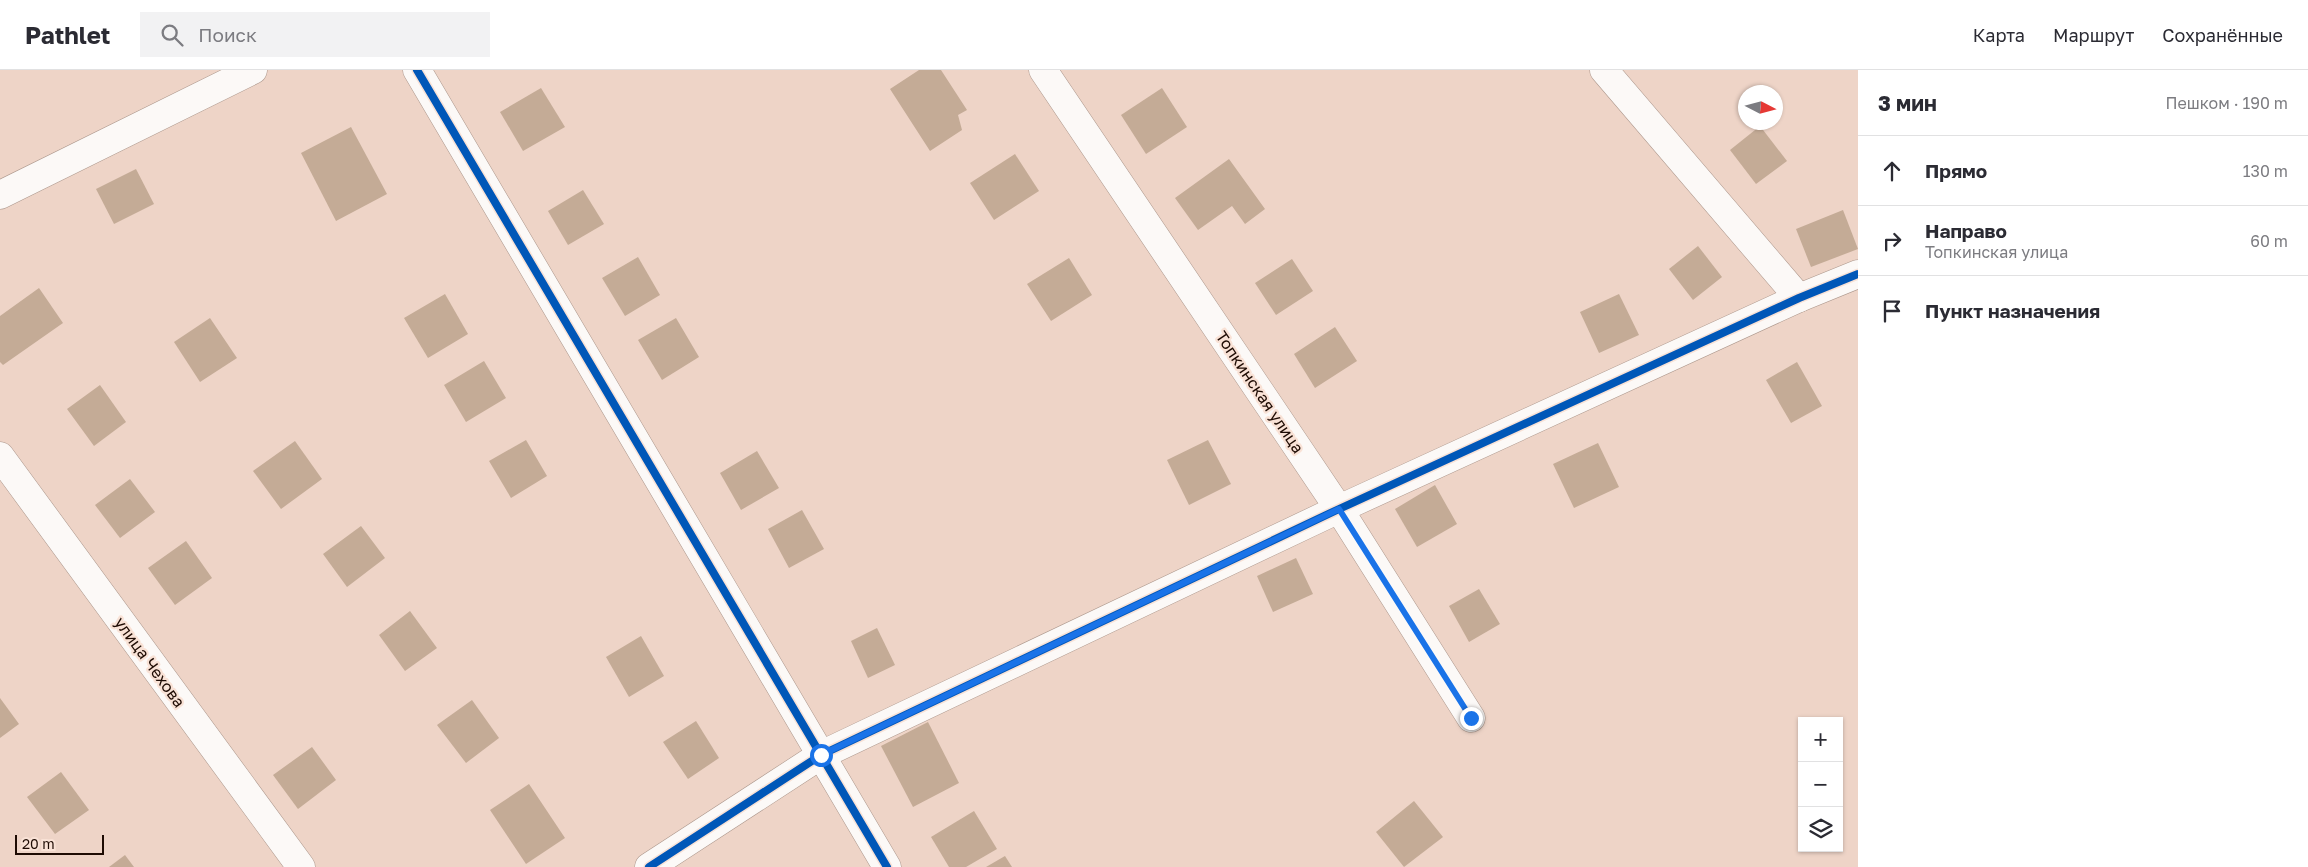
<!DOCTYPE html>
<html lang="ru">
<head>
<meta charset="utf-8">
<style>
  body { margin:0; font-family:"Golos Text",sans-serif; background:#f2f2f3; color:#2b2b33 }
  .controls { position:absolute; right:15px; bottom:15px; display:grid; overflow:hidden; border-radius:0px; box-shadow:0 1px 4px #0004 }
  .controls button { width:45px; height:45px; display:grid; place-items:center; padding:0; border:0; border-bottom:1px solid #e1e1e2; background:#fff; color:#2b2b33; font:25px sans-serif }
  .compass { position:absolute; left:1738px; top:15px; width:45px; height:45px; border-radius:50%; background:#fff; box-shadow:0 1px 4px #0004; rotate:96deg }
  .scale { position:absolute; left:15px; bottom:12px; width:89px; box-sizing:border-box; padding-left:5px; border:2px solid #1e0b03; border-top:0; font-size:14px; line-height:18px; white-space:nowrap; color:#1e0b03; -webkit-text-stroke:4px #f9e2d6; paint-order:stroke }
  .stop { position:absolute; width:15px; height:15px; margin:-11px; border:4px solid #1a73e8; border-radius:50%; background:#fff }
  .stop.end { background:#1a73e8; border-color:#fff; box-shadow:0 1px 5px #0008 }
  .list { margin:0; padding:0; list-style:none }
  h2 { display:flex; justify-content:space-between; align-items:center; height:65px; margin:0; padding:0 20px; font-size:21px }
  h2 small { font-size:16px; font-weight:400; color:#7c7c81 }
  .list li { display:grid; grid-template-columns:32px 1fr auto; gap:15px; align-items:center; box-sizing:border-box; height:70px; padding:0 20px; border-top:1px solid #e1e1e2 }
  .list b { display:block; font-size:19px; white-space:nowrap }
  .list p { margin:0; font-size:16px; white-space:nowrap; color:#7c7c81 }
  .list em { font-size:16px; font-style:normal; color:#7c7c81 }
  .icon { flex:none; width:28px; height:28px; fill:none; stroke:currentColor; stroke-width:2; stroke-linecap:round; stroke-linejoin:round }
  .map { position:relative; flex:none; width:1858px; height:797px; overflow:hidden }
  header { display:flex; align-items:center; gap:30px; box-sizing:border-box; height:70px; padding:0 25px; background:#fff; border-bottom:1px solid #e1e1e2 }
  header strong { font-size:24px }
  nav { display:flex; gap:28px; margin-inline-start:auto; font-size:18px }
  .search { width:350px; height:45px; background:#f2f2f3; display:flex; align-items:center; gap:12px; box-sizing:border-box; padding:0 18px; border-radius:0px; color:#7c7c81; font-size:19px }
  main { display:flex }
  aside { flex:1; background:#fff }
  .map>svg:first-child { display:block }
  .building { fill:#c4ab96 }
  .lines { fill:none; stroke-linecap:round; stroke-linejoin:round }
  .minor-casing { stroke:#ac978c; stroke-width:29 }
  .minor { stroke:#fcf9f7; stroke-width:28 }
  .cycleway-casing { stroke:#f9e2d6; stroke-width:11 }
  .cycleway { stroke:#0057b8; stroke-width:8 }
  .route { stroke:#1a73e8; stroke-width:6 }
  .labels { text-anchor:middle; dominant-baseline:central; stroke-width:4.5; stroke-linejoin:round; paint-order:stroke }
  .street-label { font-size:16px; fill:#1e0b03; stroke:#f9e2d6 }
</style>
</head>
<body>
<header>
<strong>Pathlet</strong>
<div class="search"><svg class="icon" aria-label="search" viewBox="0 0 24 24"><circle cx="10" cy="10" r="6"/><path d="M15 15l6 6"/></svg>Поиск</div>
<nav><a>Карта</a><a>Маршрут</a><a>Сохранённые</a></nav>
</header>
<main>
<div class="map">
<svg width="1858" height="797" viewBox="0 0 1858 797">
  <rect width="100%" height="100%" fill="#eed4c7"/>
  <g class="building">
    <polygon points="919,0 941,0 967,40 958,45 962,60 930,81 890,19"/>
    <polygon points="541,18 565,57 523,81 500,42"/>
    <polygon points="1162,18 1187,57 1146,84 1121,45"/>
    <polygon points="1760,56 1787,91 1756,114 1730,80"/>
    <polygon points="351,57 387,124 336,151 301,83"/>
    <polygon points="1015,84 1039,121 994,150 970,113"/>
    <polygon points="1229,89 1265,139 1245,154 1232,136 1198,160 1175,128"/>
    <polygon points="136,99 154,134 114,154 96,119"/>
    <polygon points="583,120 604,154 568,175 548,141"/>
    <polygon points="1843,140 1858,179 1811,197 1796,159"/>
    <polygon points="1698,176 1722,207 1693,230 1669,199"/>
    <polygon points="638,187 660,225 625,246 602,208"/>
    <polygon points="1069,188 1092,225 1051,251 1027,214"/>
    <polygon points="1292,189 1313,221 1276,245 1255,213"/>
    <polygon points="39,218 63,253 3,295 0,292 0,246"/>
    <polygon points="445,224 468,264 428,288 404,248"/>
    <polygon points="1619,224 1639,265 1599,283 1580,242"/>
    <polygon points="210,248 237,288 200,312 174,272"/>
    <polygon points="676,248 699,287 662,310 638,270"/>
    <polygon points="1335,257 1357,291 1315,318 1294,284"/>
    <polygon points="484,291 506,328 466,352 444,315"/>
    <polygon points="1797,292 1822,336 1791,353 1766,310"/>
    <polygon points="100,315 126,352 94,376 67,339"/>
    <polygon points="526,370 547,406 511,428 489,391"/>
    <polygon points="1208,370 1231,414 1189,435 1167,390"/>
    <polygon points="295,371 322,409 281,439 253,401"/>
    <polygon points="1598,373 1619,417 1574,438 1553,394"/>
    <polygon points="757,381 779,418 741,440 720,403"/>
    <polygon points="130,409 155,442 120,468 95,435"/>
    <polygon points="1435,415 1457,454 1417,477 1395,439"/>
    <polygon points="802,440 824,479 789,498 768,459"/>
    <polygon points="361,456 385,488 347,517 323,484"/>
    <polygon points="186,471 212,508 175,535 148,498"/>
    <polygon points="1296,488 1313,524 1273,542 1257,506"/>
    <polygon points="1479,519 1500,554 1469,572 1449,536"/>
    <polygon points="410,541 437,578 405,601 379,565"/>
    <polygon points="877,558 895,595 868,608 851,571"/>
    <polygon points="641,566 664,606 629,627 606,587"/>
    <polygon points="0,628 19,654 0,668"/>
    <polygon points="472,630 499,668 466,693 437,655"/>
    <polygon points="696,651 719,688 688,709 663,672"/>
    <polygon points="928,652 959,713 913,737 881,676"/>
    <polygon points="312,677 336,710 298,739 273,705"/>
    <polygon points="61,702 89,740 55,764 27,727"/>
    <polygon points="529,714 565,768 526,794 490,740"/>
    <polygon points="1414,731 1443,767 1404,797 1376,762"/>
    <polygon points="974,741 997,779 966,797 949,797 931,767"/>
    <polygon points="125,785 134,797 109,797"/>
    <polygon points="1005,786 1012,797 986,797"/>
  </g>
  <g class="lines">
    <defs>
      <g id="minor">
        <polyline points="417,0 887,797"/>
        <polyline points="1043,0 1339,439 1471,648"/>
        <polyline points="1604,0 1799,228"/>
        <polyline points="0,125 253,0"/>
        <polyline points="0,386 301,797"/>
        <polyline points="649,797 821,685 1339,439 1799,228 1858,204"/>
      </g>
    </defs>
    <use href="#minor" class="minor-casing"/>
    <use href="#minor" class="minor"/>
    <defs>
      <g id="cycleway">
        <polyline points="417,0 887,797"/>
        <polyline points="649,797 821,685 1339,439 1799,228 1858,204"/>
      </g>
    </defs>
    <use href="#cycleway" class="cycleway-casing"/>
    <use href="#cycleway" class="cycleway"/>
  </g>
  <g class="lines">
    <polyline class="route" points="821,685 1339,439 1471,648"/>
  </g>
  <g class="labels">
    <g class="street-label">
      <text transform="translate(1260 322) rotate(56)">Топкинская улица</text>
      <text transform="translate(150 592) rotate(54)">улица Чехова</text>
    </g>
  </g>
</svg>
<div class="controls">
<button>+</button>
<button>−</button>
<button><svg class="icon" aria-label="layers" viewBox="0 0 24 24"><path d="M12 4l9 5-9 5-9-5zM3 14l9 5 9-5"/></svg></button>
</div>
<svg class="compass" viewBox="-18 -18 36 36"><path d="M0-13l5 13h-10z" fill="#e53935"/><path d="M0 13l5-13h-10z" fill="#7c7c81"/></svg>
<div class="scale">20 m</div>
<div class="stop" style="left:821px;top:685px"></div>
<div class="stop end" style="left:1471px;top:648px"></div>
</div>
<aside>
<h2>3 мин<small>Пешком · 190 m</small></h2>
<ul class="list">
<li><svg class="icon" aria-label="ahead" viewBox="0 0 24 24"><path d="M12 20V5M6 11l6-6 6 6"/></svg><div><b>Прямо</b></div><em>130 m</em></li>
<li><svg class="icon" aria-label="right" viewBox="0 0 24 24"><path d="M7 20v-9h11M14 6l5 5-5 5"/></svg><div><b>Направо</b><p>Топкинская улица</p></div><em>60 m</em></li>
<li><svg class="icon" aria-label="arrive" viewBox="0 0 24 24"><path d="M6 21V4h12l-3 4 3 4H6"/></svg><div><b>Пункт назначения</b></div></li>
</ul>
</aside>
</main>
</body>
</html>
